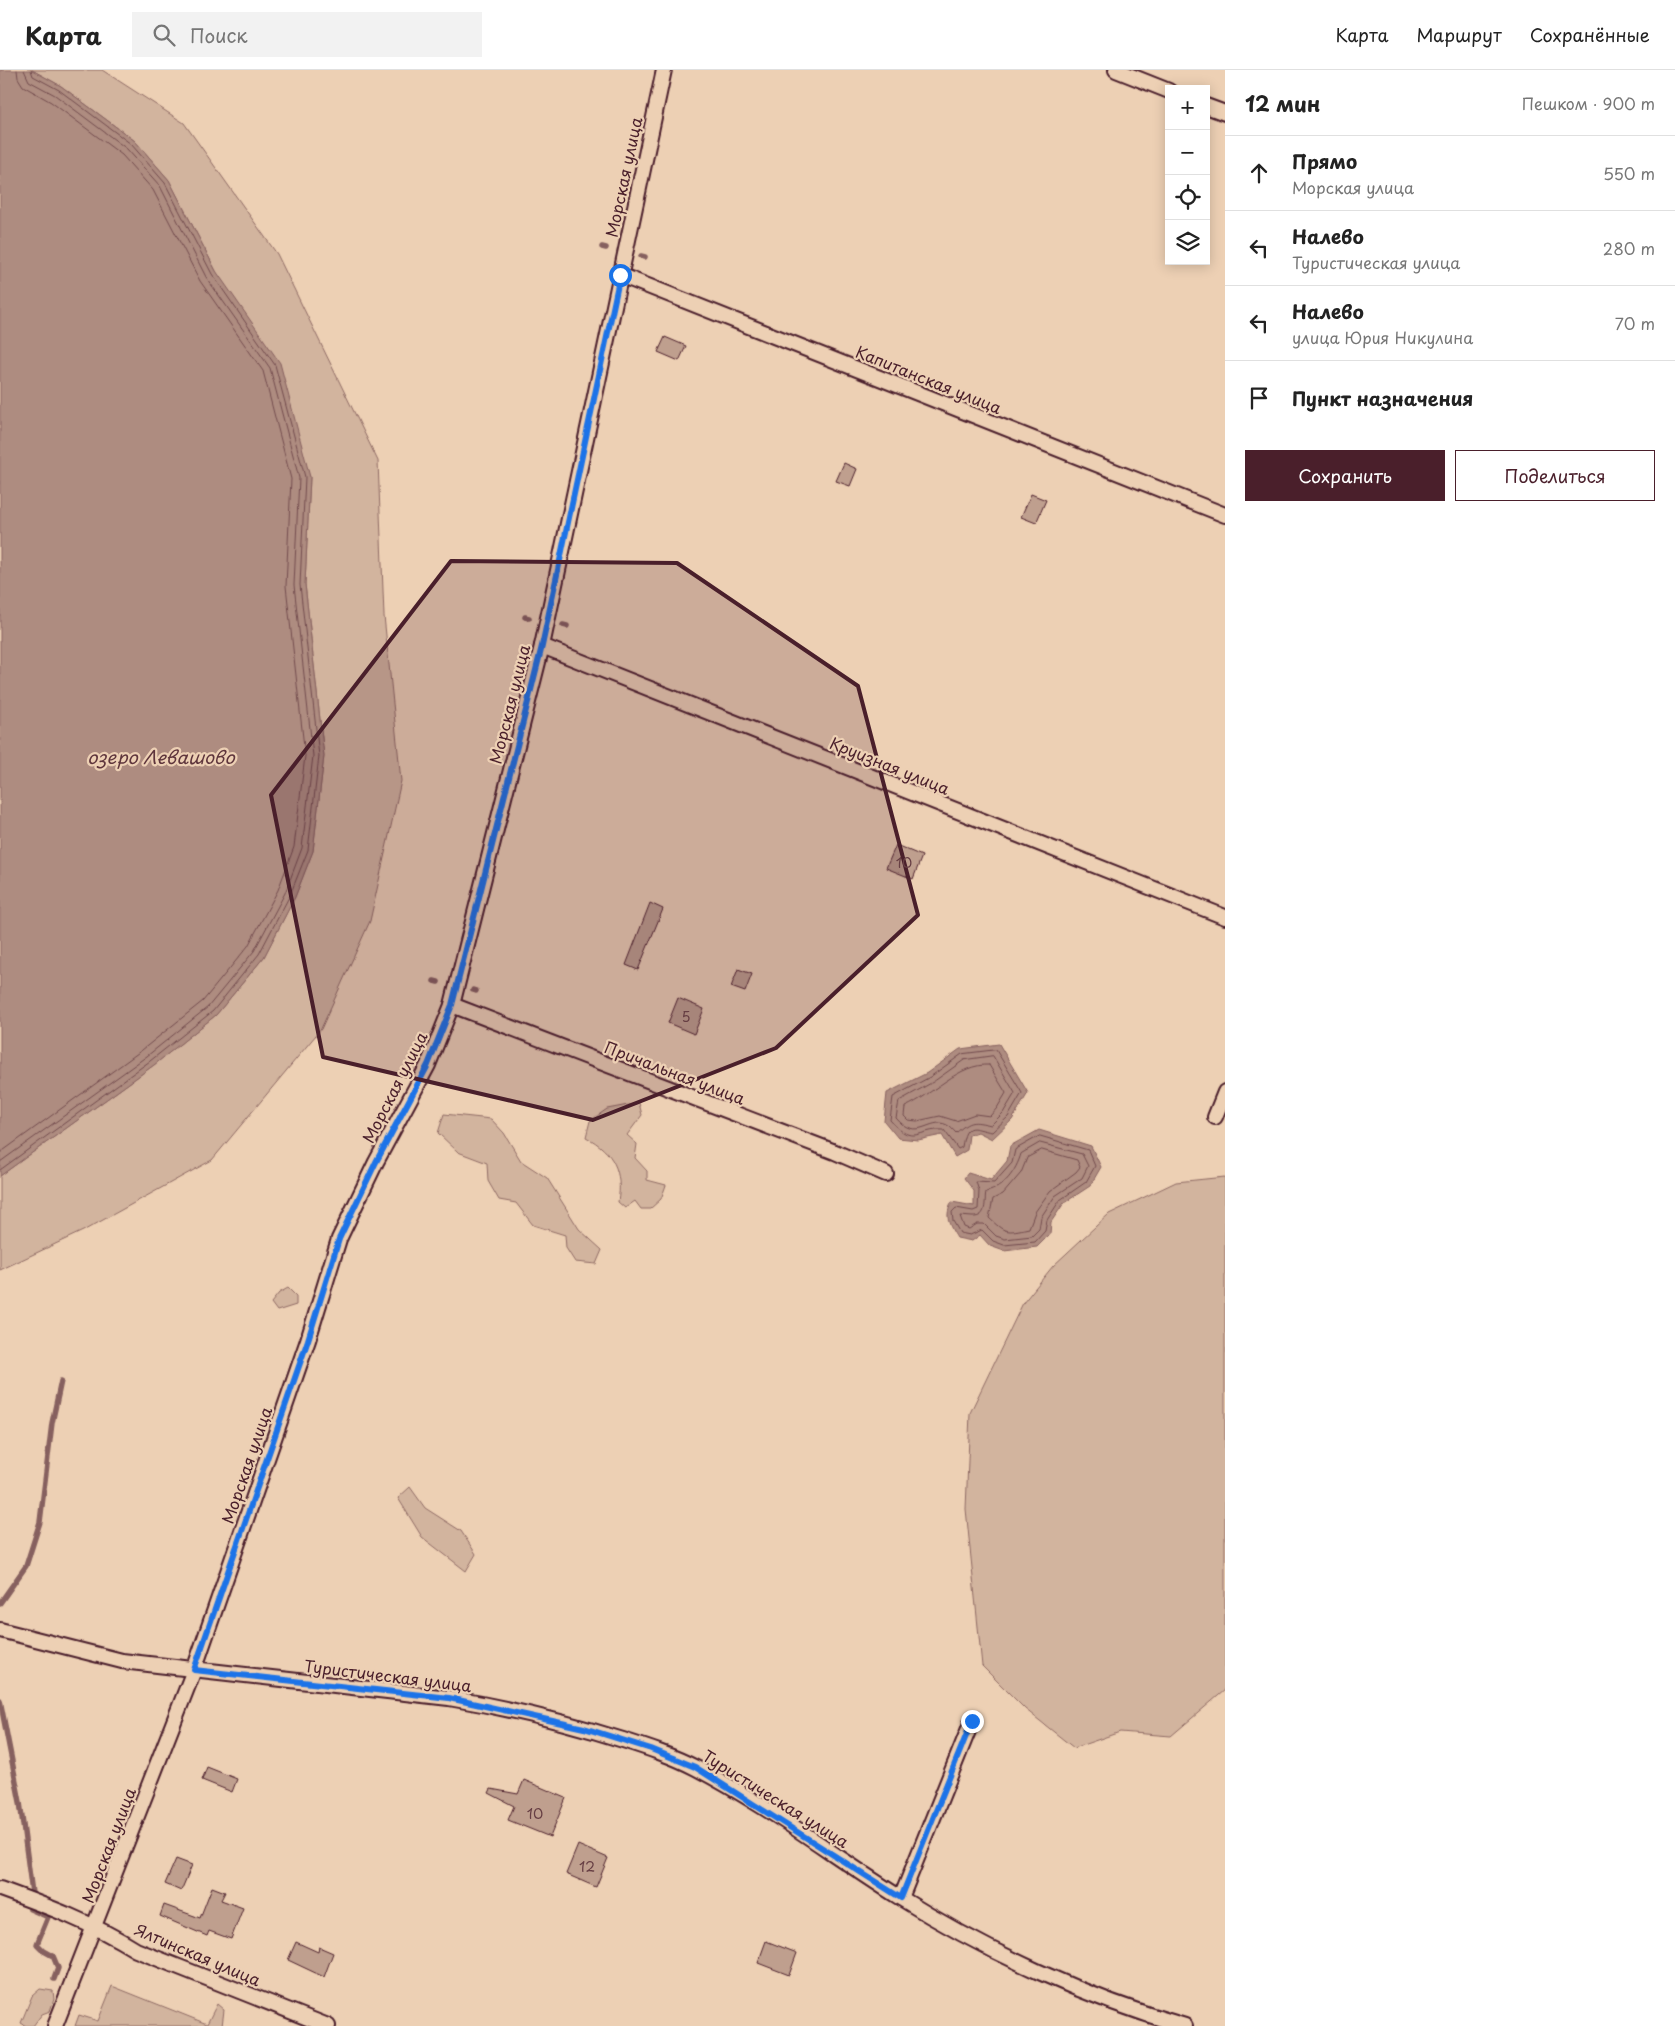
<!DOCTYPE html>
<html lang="ru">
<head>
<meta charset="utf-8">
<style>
  body { margin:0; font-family:"Playpen Sans",sans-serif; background:#f2f2f2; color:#222 }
  .controls { position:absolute; right:15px; top:15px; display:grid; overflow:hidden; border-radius:0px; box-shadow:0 2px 12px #0003 }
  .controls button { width:45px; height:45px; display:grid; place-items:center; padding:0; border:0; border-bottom:1px solid #e0e0e0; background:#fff; color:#222; font:25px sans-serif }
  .stop { position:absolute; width:15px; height:15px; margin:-11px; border:4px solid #1a73e8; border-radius:50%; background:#fff }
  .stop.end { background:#1a73e8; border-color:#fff; box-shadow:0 1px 5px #0008 }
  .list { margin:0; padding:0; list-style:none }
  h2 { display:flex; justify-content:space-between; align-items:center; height:65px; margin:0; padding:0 20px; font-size:21px }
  h2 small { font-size:16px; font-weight:400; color:#767676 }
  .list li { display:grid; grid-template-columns:32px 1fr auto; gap:15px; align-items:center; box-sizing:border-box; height:75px; padding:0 20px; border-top:1px solid #e0e0e0 }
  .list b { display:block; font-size:19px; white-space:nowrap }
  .list p { margin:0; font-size:16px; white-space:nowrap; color:#767676 }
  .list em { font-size:16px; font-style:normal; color:#767676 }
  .actions { display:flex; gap:10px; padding:15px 20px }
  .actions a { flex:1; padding:11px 0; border:1px solid #4a1f2b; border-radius:0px; text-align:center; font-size:18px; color:#4a1f2b }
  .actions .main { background:#4a1f2b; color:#fff }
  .icon { flex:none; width:28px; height:28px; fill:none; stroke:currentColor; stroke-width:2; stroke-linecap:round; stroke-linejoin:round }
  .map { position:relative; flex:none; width:1225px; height:1956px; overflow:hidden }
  header { display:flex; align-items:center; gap:30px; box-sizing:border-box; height:70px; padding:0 25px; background:#fff; border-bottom:1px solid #e0e0e0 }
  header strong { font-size:24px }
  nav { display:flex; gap:28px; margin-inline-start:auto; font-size:18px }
  .search { width:350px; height:45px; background:#f2f2f2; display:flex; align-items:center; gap:12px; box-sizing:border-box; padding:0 18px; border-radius:0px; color:#767676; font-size:19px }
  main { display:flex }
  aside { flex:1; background:#fff }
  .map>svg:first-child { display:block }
  .green { fill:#d2b49e; stroke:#8e6a64 }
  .water { fill:#ae8c80; stroke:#86605e }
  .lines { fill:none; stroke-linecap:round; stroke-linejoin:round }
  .shore { stroke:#724b4d; stroke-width:1 }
  .stream { stroke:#86605e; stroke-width:5.5 }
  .building { fill:#bf9f8e; stroke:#4a1f2b }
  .minor-casing { stroke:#4a1f2b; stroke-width:18 }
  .minor { stroke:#edd0b4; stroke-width:14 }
  .route { stroke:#1a73e8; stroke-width:6 }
  .marked { fill:#4a1f2b; fill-opacity:0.2; stroke:#4a1f2b; stroke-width:4; stroke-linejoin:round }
  .labels { text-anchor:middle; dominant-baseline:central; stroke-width:4.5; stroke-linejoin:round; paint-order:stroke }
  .number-label { font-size:14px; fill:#673f44 }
  .street-label { font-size:16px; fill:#4a1f2b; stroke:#edd0b4 }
  .water-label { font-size:18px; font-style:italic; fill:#5e353c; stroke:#edd0b4 }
</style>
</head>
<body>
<header>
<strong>Карта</strong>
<div class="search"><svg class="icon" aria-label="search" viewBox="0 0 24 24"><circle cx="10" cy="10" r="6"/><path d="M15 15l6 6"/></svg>Поиск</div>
<nav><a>Карта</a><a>Маршрут</a><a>Сохранённые</a></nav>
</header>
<main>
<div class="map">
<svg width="1225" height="1956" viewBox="0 0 1225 1956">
  <rect width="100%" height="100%" fill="#edd0b4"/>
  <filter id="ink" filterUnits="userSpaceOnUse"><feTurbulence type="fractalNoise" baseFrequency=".02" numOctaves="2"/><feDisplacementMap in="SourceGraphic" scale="10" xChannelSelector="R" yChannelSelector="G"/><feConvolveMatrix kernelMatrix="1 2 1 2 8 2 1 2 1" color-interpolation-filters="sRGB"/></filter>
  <g filter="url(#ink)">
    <g class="green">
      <polygon points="32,0 102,0 184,53 277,184 378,391 384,546 401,711 370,851 321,959 212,1090 83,1161 0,1200 0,1106 154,995 216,945 264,887 295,827 313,781 324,686 305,514 310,407 216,201 169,110 135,71 61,16"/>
      <path d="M 639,1033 L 642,1045 L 627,1065 L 637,1074 L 635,1088 L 647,1101 L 647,1110 L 666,1115 L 661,1129 L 650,1139 L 641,1139 L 635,1131 L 625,1138 L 618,1132 C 623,1102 614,1082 586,1067 L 590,1051 L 607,1039 Z"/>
      <polygon points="444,1044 491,1049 504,1063 521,1091 547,1108 579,1159 602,1180 596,1194 575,1192 566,1178 565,1165 533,1155 516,1133 499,1130 488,1111 487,1093 458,1082 438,1063"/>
      <polygon points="1225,1107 1225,1620 1171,1666 1120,1662 1074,1678 1025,1639 982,1596 966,1439 970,1343 1023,1233 1053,1196 1109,1144 1176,1112"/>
      <polygon points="288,1218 296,1226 296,1235 277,1241 271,1233 279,1223"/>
      <polygon points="410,1417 425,1438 461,1461 476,1484 466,1501 422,1467 398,1428"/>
      <polygon points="112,1916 207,1954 217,1934 224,1940 222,1956 75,1956 79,1945 98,1951"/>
      <polygon points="40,1919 53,1921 54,1929 50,1941 42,1944 33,1956 26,1956 21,1953 32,1926"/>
    </g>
    <g class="water">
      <polygon points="0,0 32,0 61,16 135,71 169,110 216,201 280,293 310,407 305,514 324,686 313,781 295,827 264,887 216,945 154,995 0,1106"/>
      <polygon points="999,974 1028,1023 1012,1050 992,1069 978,1062 969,1065 967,1080 955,1087 942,1065 918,1070 898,1068 884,1051 887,1023 927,1003 960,979"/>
      <path d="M 1039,1060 L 1091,1076 L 1101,1097 L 1090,1116 L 1064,1133 L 1051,1152 L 1050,1164 L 1037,1177 L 1004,1181 L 990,1176 L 980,1165 L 972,1171 L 957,1168 C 949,1155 944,1146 952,1132 L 974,1136 L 974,1121 L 964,1108 L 968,1103 L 991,1110 L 1007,1091 L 1010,1076 Z"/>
    </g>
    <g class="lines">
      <g class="shore">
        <path d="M 996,980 L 1022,1023 L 1008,1047 L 992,1062 C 973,1059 966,1050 962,1077 L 958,1079 L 944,1060 C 918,1058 914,1078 890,1050 L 893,1027 L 930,1007 L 962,984 Z"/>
        <path d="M 993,986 L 1015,1023 L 1003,1043 L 991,1055 C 973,1051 970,1050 956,1063 C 953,1060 951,1057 947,1055 C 930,1046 917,1073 896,1048 L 899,1031 L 933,1012 L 964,990 Z"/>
        <path d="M 989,995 L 1006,1023 L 997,1038 L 990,1046 L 975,1044 L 956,1051 L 940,1046 L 917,1051 L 908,1050 L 904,1046 L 905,1037 C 933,1025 959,993 989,995 Z"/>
        <polygon points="1040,1066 1088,1080 1095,1096 1086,1112 1060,1130 1047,1150 1045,1161 1035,1172 1004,1175 993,1171 982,1160 970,1165 960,1163 953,1151 952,1142 956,1138 973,1141 978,1139 979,1121 976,1112 994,1113 1012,1093 1015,1080"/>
        <path d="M 1040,1073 L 1082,1084 L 1088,1096 L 1082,1108 L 1055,1126 L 1041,1147 L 1039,1159 L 1032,1166 L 1005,1169 L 996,1166 L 984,1154 L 977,1154 L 969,1159 L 964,1157 L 960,1146 C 964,1146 968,1147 972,1147 C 988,1148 984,1132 986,1122 C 1004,1118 1016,1101 1021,1084 Z"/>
        <path d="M 1042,1080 L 1077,1090 L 1080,1097 L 1076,1102 L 1050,1121 L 1035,1142 L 1029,1158 C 1006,1163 1005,1163 989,1148 L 993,1129 L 1003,1124 L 1021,1103 L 1027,1088 Z"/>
        <polyline points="0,1083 142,980 203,931 248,876 278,820 294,777 305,686 286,516 291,409 263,301 200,211 153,120 122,85 51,32 23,16 18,8 17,0"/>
        <polyline points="0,1092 147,986 208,937 254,881 285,823 302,778 313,686 294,515 299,408 270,298 206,207 160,116 127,79 55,25 29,11 24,0"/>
        <polyline points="0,1100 150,991 213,941 259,884 290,825 308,780 319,686 300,515 305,407 275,295 212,204 165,113 131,74 59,20 33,6 31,0"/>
      </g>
      <g class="stream">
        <polyline points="602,177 606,178"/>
        <polyline points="641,186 645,187"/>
        <polyline points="525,547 529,548"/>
        <polyline points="563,555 567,556"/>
        <polyline points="434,911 438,912"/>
        <polyline points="473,920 476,921"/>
        <polyline points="0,1533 26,1496 40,1452 52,1353 61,1311"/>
        <polyline points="0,1630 20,1732 32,1823"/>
        <polyline points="30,1839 48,1847 37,1874 44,1881 53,1886 58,1898 54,1909"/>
      </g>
    </g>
    <g class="building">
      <polygon points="665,267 686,276 679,291 658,282"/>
      <polygon points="844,393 857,399 850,416 836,411"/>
      <polygon points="1031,424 1046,430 1036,453 1021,447"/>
      <polygon points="896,775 922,786 913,809 886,798"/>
      <polygon points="650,833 663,839 638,900 626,895"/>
      <polygon points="738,899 752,904 745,922 731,917"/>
      <polygon points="678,928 704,939 694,964 668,953"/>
      <polygon points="207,1697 237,1709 232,1722 202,1710"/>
      <polygon points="524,1710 566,1728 550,1767 508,1750 514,1736 489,1723 491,1719 518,1724"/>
      <polygon points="578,1775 608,1788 596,1817 566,1804"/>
      <polygon points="176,1789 192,1795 181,1821 165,1814"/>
      <polygon points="212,1817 225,1822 221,1830 243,1838 231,1869 209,1861 207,1866 160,1846 164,1835 200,1848"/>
      <polygon points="766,1871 797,1883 789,1905 758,1893"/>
      <polygon points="296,1872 318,1882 319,1877 333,1883 324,1907 288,1890"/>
    </g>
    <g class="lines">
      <defs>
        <g id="minor">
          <polyline points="1116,0 1169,21"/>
          <polyline points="1206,36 1225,43"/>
          <polyline points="620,205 1225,445"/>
          <polyline points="542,576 1225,847"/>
          <polyline points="452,935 835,1082 886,1104"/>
          <polyline points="1215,1047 1225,1022"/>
          <path d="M 0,1560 L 122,1591 L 449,1628 C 508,1638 566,1652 623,1670 C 648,1678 673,1686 696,1698 C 767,1735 831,1784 899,1827 C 985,1881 1087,1928 1185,1956"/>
          <path d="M 0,1819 C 47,1836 93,1853 136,1880 L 328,1956"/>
          <polyline points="901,1828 972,1651"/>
          <polyline points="55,1956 194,1600 308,1270 339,1169 376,1092 428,995 452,935 542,576 664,0"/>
        </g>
      </defs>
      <use href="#minor" class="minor-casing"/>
      <use href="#minor" class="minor"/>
    </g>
  </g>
  <g class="lines" filter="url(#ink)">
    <polyline class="route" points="620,205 542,576 452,935 428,995 376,1092 339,1169 308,1270 194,1600 449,1628 584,1658 651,1679 695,1697 901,1828 972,1651"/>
  </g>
  <path class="marked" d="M 451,491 L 677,493 L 858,616 L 918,845 L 776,978 L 593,1050 L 323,987 L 271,725 Z"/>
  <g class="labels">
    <g class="number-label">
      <text x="904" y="792">10</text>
      <text x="686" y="946">5</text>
      <text x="535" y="1743">10</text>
      <text x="587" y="1796">12</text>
    </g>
    <g class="street-label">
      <text transform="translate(623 107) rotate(-78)">Морская улица</text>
      <text transform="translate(929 309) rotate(22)">Капитанская улица</text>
      <text transform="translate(509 634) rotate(-76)">Морская улица</text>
      <text transform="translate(890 695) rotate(22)">Круизная улица</text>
      <text transform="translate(675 1002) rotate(21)">Причальная улица</text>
      <text transform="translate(394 1017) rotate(-63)">Морская улица</text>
      <text transform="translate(246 1395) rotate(-71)">Морская улица</text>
      <text transform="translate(388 1605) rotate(7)">Туристическая улица</text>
      <text transform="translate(776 1728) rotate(32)">Туристическая улица</text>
      <text transform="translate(108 1775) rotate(-69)">Морская улица</text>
      <text transform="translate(198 1884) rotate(23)">Ялтинская улица</text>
    </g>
    <g class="water-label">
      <text x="161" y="686">озеро Левашово</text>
    </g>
  </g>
</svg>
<div class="controls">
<button>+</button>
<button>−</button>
<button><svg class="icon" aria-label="locate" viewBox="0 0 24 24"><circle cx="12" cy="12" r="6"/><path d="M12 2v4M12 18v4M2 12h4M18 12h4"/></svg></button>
<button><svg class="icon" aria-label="layers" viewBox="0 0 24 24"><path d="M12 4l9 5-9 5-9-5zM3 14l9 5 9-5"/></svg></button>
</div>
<div class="stop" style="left:620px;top:205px"></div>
<div class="stop end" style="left:972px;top:1651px"></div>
</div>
<aside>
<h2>12 мин<small>Пешком · 900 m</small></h2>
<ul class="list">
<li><svg class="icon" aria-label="ahead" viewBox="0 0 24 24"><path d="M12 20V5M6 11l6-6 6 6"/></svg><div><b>Прямо</b><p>Морская улица</p></div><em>550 m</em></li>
<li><svg class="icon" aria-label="left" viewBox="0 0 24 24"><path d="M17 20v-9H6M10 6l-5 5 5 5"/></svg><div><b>Налево</b><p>Туристическая улица</p></div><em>280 m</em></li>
<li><svg class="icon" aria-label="left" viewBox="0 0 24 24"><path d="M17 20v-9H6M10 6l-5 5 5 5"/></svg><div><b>Налево</b><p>улица Юрия Никулина</p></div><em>70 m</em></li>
<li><svg class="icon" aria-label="arrive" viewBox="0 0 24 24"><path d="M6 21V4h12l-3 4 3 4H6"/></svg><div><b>Пункт назначения</b></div></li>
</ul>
<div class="actions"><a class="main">Сохранить</a><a>Поделиться</a></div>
</aside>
</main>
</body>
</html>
